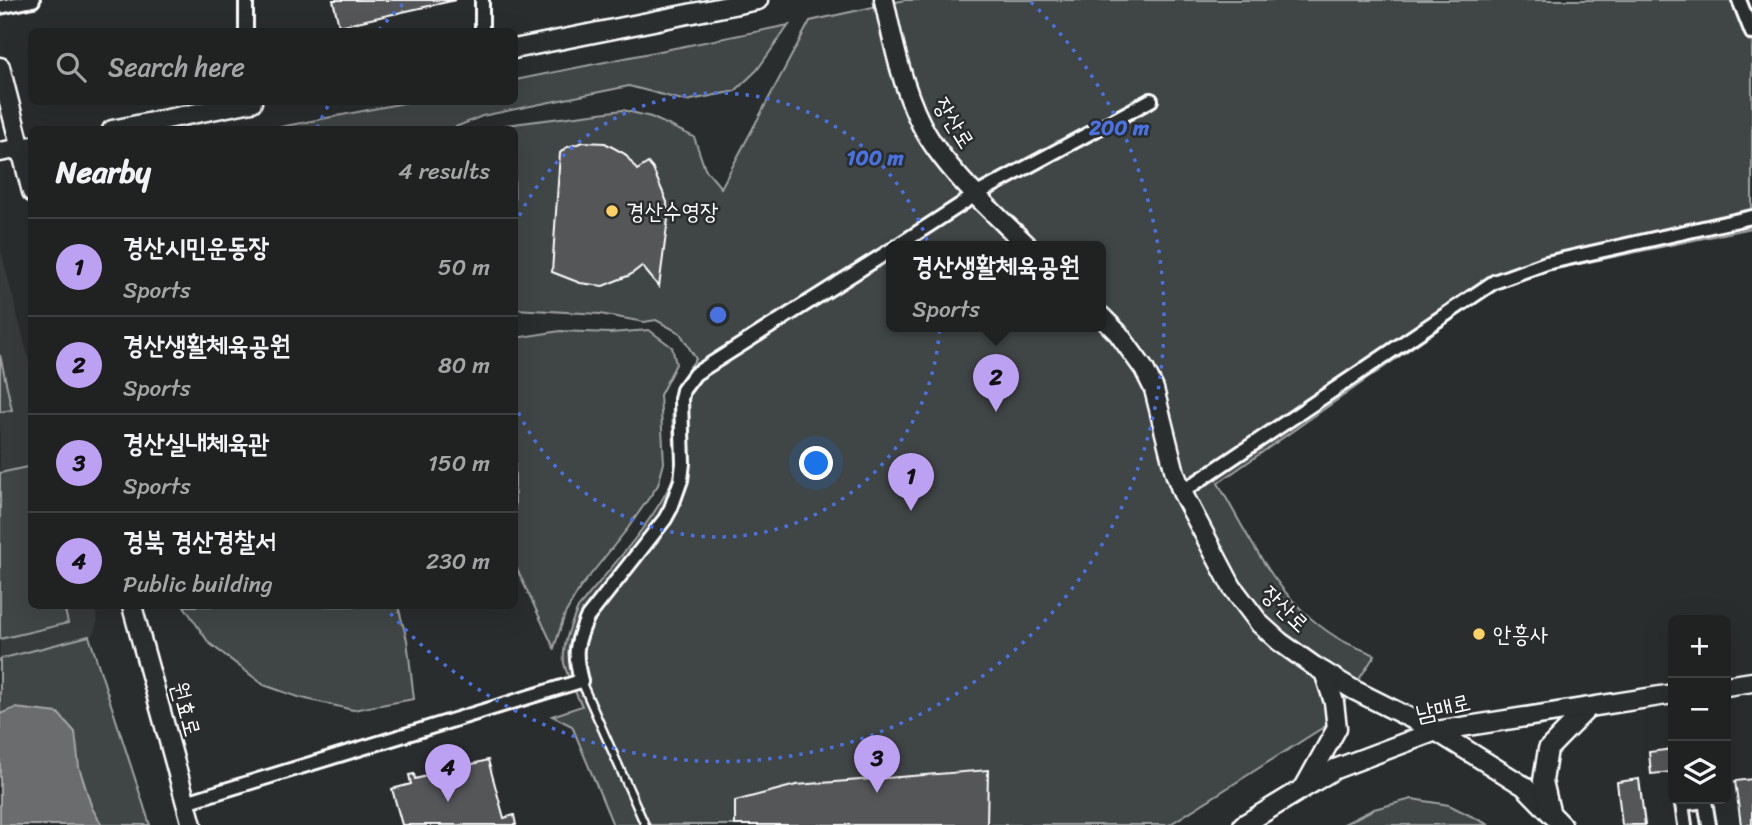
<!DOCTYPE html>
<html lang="en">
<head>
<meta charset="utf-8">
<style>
  body { margin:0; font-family:Sriracha,"Poor Story",sans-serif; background:#282a2a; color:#f1f3f6 }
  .controls { position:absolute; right:21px; bottom:21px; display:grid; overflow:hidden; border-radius:10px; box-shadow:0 7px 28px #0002 }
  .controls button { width:63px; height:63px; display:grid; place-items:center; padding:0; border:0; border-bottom:2px solid #3d3f40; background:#202222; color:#f1f3f6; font:35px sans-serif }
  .you { position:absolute; left:817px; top:464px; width:24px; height:24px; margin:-18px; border:5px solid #fff; border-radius:50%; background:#1a73e8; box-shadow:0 0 0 10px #1a73e833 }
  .badge { display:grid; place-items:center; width:46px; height:46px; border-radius:50%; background:#bca0f2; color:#111; font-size:23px; font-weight:700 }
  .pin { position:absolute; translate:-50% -58px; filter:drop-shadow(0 2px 4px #0008) }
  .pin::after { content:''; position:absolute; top:37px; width:24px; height:21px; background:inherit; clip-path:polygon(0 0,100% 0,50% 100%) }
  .popup { position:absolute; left:886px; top:241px; width:220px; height:91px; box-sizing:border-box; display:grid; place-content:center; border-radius:10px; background:#202222; filter:drop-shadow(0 2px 5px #0005); font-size:23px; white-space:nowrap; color:#a2a4a5 }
  .popup b { font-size:26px; color:#f1f3f6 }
  .popup::after { content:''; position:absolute; left:50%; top:100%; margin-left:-14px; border:14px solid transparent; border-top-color:#202222 }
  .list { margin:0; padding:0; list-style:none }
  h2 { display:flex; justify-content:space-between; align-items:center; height:91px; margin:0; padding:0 28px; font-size:30px }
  h2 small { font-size:23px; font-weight:400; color:#a2a4a5 }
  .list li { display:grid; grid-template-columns:46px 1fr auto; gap:21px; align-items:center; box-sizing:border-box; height:98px; padding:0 28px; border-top:2px solid #3d3f40 }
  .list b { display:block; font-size:26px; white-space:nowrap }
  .list p { margin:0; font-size:23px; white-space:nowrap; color:#a2a4a5 }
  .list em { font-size:23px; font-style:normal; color:#a2a4a5 }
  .icon { flex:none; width:38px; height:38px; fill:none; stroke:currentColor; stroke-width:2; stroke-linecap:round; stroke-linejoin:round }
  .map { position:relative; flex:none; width:1752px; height:825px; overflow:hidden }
  .search { position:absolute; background:#202222; box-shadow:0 7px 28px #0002; left:28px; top:28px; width:490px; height:77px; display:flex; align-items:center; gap:18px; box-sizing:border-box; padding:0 24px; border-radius:10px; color:#a2a4a5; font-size:26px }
  .panel { position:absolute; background:#202222; box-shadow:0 7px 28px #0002; left:28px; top:126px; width:490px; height:483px; border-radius:10px }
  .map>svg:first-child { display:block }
  .built { fill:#373a3b }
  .green { fill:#414445; stroke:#a0a2a2; stroke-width:2; fill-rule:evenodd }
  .water { fill:#6a6c6d; stroke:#a6a7a7; stroke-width:2 }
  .building { fill:#555758; stroke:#fff; stroke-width:2 }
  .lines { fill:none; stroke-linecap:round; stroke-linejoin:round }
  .lane-casing { stroke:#fff; stroke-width:11 }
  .street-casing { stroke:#fff; stroke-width:18 }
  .secondary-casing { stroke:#fff; stroke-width:23 }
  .lane { stroke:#2a2d2e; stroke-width:6 }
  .street { stroke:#2a2d2e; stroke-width:12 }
  .secondary { stroke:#2a2d2e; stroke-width:18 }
  .ring { fill:none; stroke:#4a71e0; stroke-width:3.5; stroke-dasharray:3.5 7 }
  .poi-dot { fill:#ffd166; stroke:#2a2d2e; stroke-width:2.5 }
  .labels { text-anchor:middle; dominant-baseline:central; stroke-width:5; stroke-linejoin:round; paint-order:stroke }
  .street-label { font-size:23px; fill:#fff; stroke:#2a2d2e }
  .poi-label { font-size:23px; fill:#fff; stroke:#2a2d2e; text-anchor:start }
  .centre { fill:#4a71e0; stroke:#2a2d2e; stroke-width:3.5 }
  .ring-label { font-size:21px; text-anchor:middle; font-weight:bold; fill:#4a71e0; stroke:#2a2d2e; stroke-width:5; stroke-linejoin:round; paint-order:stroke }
</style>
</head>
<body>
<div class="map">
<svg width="1752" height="825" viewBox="0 0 1752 825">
  <rect width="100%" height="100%" fill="#2a2d2e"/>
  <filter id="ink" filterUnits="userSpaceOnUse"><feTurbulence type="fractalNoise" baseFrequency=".0143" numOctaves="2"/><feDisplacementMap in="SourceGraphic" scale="14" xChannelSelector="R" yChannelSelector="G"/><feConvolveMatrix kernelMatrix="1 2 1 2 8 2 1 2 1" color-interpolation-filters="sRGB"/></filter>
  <g filter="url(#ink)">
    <polygon class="built" points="0,247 31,368 32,606 94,606 98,621 93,635 0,659"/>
    <g class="green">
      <path d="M 905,0 L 1748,0 L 1752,11 L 1752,228 L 1537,273 L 1492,292 L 1218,483 C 1250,540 1278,601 1336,637 C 1348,645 1362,649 1375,655 L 1330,723 L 1169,825 L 613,825 L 572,726 L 552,716 L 582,706 C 576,693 567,677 564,663 C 562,645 571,624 578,608 C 604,575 665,510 675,471 C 677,463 675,453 674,444 C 671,404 670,391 696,359 L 680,333 L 656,320 L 644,322 L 600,314 L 515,309 L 514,130 L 500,130 L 506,125 L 623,110 L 651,117 L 694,137 L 705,169 L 721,188 L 810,21 ZM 891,246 L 1101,246 L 1101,326 L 891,326 Z"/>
      <polygon points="789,25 757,70 735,91 686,101 629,86 482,116 451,129 270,129 409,102 514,102 515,80"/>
      <polygon points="649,330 672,347 676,364 660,395 664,463 658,485 628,528 580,588 565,614 554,648 515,565 515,338 560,331 610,333"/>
      <polygon points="0,355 12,410 0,412"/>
      <polygon points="31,466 32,606 64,606 68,623 0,639 0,473"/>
      <polygon points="184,606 398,606 407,640 414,699 353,710 298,697 264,685 209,643"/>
      <polygon points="89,636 150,825 0,825 0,659"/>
      <polygon points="1412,799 1449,805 1489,825 1342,825 1374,809"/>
    </g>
    <polygon class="water" points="15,708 58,713 75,732 79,767 92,808 102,825 0,825 0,714"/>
    <g class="building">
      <polygon points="333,0 456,0 339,26"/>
      <polygon points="583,142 605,143 625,154 637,170 648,163 653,169 667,202 668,219 659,287 642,266 630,275 603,286 580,283 552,272 560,153 565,148"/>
      <polygon points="1673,749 1673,772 1651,774 1649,752"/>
      <polygon points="488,760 504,818 514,815 516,825 402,825 392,789 411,784 409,775 414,774 415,779"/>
      <polygon points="988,770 987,825 735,825 735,801 796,785"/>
      <polygon points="1639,779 1645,825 1622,825 1617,782"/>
      <polygon points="1752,779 1752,825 1741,825 1735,781"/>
    </g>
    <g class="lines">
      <defs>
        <polyline id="lane" points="581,681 645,825"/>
        <g id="street">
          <polyline points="246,0 246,32"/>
          <polyline points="1739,0 1752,33"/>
          <polyline points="0,7 33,0"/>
          <polyline points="482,32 482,0"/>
          <polyline points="897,246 977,194 1151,100"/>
          <polyline points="1182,492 1494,282 1546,263 1752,217"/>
          <path d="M 186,802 L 581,681 C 574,654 575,645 587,618 L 665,519 L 671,508 L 681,480 L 683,463 L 681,399 L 683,390 L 695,374 L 891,250"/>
          <polyline points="1685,825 1682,804 1705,801 1709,825"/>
        </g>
        <g id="secondary">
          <path d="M 884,0 C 893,42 902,86 921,124 C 944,169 992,211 1028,246"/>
          <polyline points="514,49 758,0"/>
          <polyline points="0,67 32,192"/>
          <polyline points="112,130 252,102"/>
          <polyline points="0,152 32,146"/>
          <polyline points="1101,316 1118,333 1144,369 1154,389 1175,473 1182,492 1232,587 1260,624 1280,642 1314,666 1354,690 1436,731 1524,786 1562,825"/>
          <polyline points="132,606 192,825"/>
          <polyline points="1726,686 1752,682"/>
          <polyline points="1305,786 1337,728 1334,702 1324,672"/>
          <polyline points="1550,811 1543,781 1548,749 1588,708"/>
          <polyline points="1243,825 1335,769 1436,731 1673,694"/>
        </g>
      </defs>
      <use href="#lane" class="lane-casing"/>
      <use href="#street" class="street-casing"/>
      <use href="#secondary" class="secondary-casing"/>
      <use href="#lane" class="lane"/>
      <use href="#street" class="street"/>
      <use href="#secondary" class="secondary"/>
    </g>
  </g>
  <g class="ring">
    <path d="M515 225A222 222 0 1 1 515 405"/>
    <path d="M317 128A443 443 0 0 1 329 104M379 30A443 443 0 0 1 405 2M1031 2A443 443 0 1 1 384 606"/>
  </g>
  <g class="poi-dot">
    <circle cx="612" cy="211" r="7"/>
    <circle cx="1479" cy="634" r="7"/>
  </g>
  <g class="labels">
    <g class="street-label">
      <text transform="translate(954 123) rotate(58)">장산로</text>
      <text transform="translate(1285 609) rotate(44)">장산로</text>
      <text transform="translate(1443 708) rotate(-13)">남매로</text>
      <text transform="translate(186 709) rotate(75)">원효로</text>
    </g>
    <g class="poi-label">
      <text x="626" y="211">경산수영장</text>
      <text x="1493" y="634">안흥사</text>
    </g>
  </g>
  <circle cx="718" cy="315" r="10" class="centre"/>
  <g class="ring-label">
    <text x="1119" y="135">200 m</text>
    <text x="875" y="165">100 m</text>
  </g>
</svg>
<div class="controls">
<button>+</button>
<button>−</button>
<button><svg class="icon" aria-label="layers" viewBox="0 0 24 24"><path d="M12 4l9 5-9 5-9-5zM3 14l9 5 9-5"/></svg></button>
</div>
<div class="you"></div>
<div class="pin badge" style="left:911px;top:511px">1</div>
<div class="pin badge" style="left:996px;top:412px">2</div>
<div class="popup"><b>경산생활체육공원</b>Sports</div>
<div class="pin badge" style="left:877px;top:793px">3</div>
<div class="pin badge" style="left:448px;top:802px">4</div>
<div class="search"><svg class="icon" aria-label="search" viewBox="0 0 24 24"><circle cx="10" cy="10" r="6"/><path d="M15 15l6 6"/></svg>Search here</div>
<section class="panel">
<h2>Nearby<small>4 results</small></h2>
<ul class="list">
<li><span class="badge">1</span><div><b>경산시민운동장</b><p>Sports</p></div><em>50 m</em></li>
<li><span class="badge">2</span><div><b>경산생활체육공원</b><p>Sports</p></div><em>80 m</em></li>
<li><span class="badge">3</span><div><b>경산실내체육관</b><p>Sports</p></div><em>150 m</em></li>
<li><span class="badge">4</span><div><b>경북 경산경찰서</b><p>Public building</p></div><em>230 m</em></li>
</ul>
</section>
</div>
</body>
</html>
